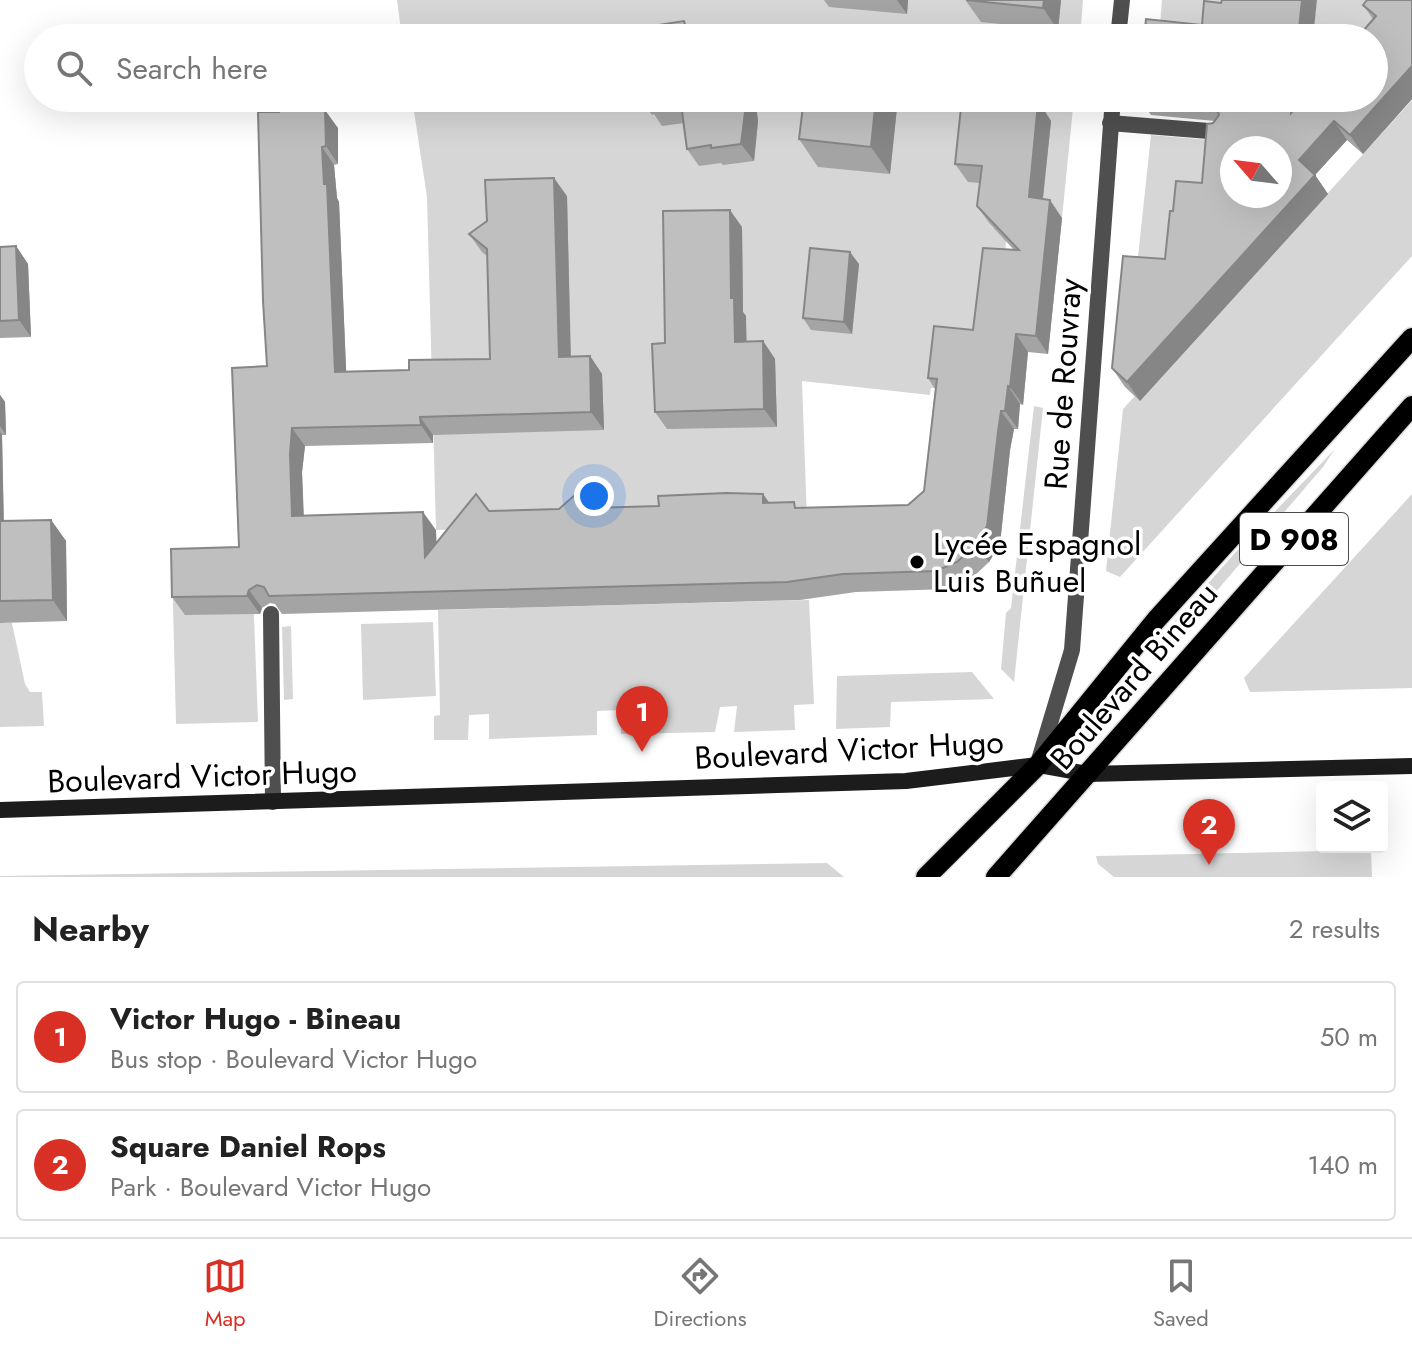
<!DOCTYPE html>
<html lang="en">
<head>
<meta charset="utf-8">
<style>
  body { margin:0; font-family:Jost,sans-serif; background:#f6f6f6; color:#222 }
  .controls { position:absolute; right:24px; bottom:24px; display:grid; overflow:hidden; border-radius:8px; box-shadow:0 8px 32px #0002 }
  .controls button { width:72px; height:72px; display:grid; place-items:center; padding:0; border:0; border-bottom:2px solid #e0e0e0; background:#fff; color:#222; font:40px sans-serif }
  .compass { position:absolute; left:1220px; top:136px; width:72px; height:72px; border-radius:50%; background:#fff; box-shadow:0 8px 32px #0002; rotate:298deg }
  .you { position:absolute; left:594px; top:496px; width:28px; height:28px; margin:-20px; border:6px solid #fff; border-radius:50%; background:#1a73e8; box-shadow:0 0 0 12px #1a73e833 }
  .badge { display:grid; place-items:center; width:52px; height:52px; border-radius:50%; background:#d93025; color:#fff; font-size:26px; font-weight:700 }
  .pin { position:absolute; translate:-50% -66px; filter:drop-shadow(0 2px 4px #0008) }
  .pin::after { content:''; position:absolute; top:42px; width:28px; height:24px; background:inherit; clip-path:polygon(0 0,100% 0,50% 100%) }
  .list { margin:0; padding:0; list-style:none }
  h2 { display:flex; justify-content:space-between; align-items:center; height:104px; margin:0; padding:0 32px; font-size:34px }
  h2 small { font-size:26px; font-weight:400; color:#767676 }
  .list li { display:grid; grid-template-columns:52px 1fr auto; gap:24px; align-items:center; box-sizing:border-box; height:112px; margin:0 16px 16px; padding:0 16px; border:2px solid #e0e0e0; border-radius:8px }
  .list b { display:block; font-size:30px; white-space:nowrap }
  .list p { margin:0; font-size:26px; white-space:nowrap; color:#767676 }
  .list em { font-size:26px; font-style:normal; color:#767676 }
  .icon { flex:none; width:44px; height:44px; fill:none; stroke:currentColor; stroke-width:2; stroke-linecap:round; stroke-linejoin:round }
  .map { position:relative; flex:none; width:1412px; height:877px; overflow:hidden }
  .search { position:absolute; background:#fff; box-shadow:0 8px 32px #0002; left:24px; right:24px; top:24px; height:88px; display:flex; align-items:center; gap:20px; box-sizing:border-box; padding:0 28px; border-radius:44px; color:#767676; font-size:30px }
  .sheet { height:360px; background:#fff }
  nav { display:flex; justify-content:space-around; align-items:center; box-sizing:border-box; height:112px; border-top:2px solid #e0e0e0; background:#fff; font-size:22px; color:#767676 }
  nav a { display:grid; justify-items:center; gap:4px }
  nav .on { color:#d93025 }
  .map>svg:first-child { display:block }
  .green { fill:#d6d6d6 }
  .lines { fill:none; stroke-linecap:round; stroke-linejoin:round }
  .primary-casing { stroke:#dbdbdb; stroke-width:23 }
  .lane { stroke:#4f4f4f; stroke-width:16 }
  .street { stroke:#4f4f4f; stroke-width:16 }
  .secondary { stroke:#1c1c1c; stroke-width:16 }
  .primary { stroke:#000; stroke-width:20 }
  .wall { fill:#a4a4a4 }
  .shaded-wall { fill:#868686 }
  .building { fill:#bfbfbf; stroke:#868686; stroke-width:2; fill-rule:evenodd }
  .poi-dot { fill:#000; stroke:#fff; stroke-width:3 }
  .labels { text-anchor:middle; dominant-baseline:central; stroke-width:7; stroke-linejoin:round; paint-order:stroke }
  .shield { fill:#fff; stroke:#4c4c4c; stroke-width:2 }
  .shield-label { font-size:30px; font-weight:bold; fill:#000 }
  .street-label { font-size:32px; fill:#000; stroke:#fff }
  .poi-label { font-size:32px; fill:#000; stroke:#fff; text-anchor:start }
</style>
</head>
<body>
<div class="map">
<svg width="1412" height="877" viewBox="0 0 1412 877">
  <rect width="100%" height="100%" fill="#fff"/>
  <g class="green">
    <polygon points="397,0 1083,0 1080,38 402,38"/>
    <polygon points="1162,0 1239,0 1236,22 1159,38"/>
    <polygon points="1317,0 1389,0 1374,38 1312,38"/>
    <polygon points="412,98 1074,98 1062,218 991,210 990,224 993,228 1007,229 1003,282 941,388 931,388 930,395 802,381 807,520 436,530 427,197"/>
    <polygon points="1412,100 1412,256 1120,577 1106,571 1123,409 1135,396 1140,401"/>
    <polygon points="1151,135 1221,141 1178,278 1136,275"/>
    <polygon points="1034,406 1043,408 1014,682 1001,669 1006,613 1011,608"/>
    <polygon points="1335,449 1323,467 1220,587 1172,649 1159,639 1234,554"/>
    <polygon points="1412,494 1412,688 1250,692 1244,678"/>
    <polygon points="252,565 258,722 176,724 172,566"/>
    <polygon points="809,600 814,704 794,705 795,730 734,732 737,706 720,707 715,732 621,734 620,710 597,711 597,735 489,739 489,714 469,715 468,740 434,740 434,716 440,715 438,610"/>
    <polygon points="433,622 436,696 363,700 361,624"/>
    <polygon points="0,623 12,623 25,684 30,692 42,692 44,726 0,727"/>
    <polygon points="291,626 293,699 284,700 282,627"/>
    <polygon points="972,672 994,699 891,702 890,727 836,729 837,676"/>
    <polygon points="1371,850 1372,877 1114,877 1098,864 1096,856"/>
    <polygon points="827,863 844,877 0,877 0,876"/>
  </g>
  <g class="lines">
    <defs>
      <g id="primary">
        <polyline points="926,877 1038,765 1156,620 1412,338"/>
        <polyline points="996,877 1412,406"/>
      </g>
    </defs>
    <use href="#primary" class="primary-casing"/>
    <g class="lane">
      <polyline points="1110,123 1221,132"/>
      <polyline points="271,614 273,802"/>
    </g>
    <g class="street">
      <polyline points="1118,38 1122,0"/>
      <polyline points="1039,760 1072,650 1113,98"/>
    </g>
    <polyline class="secondary" points="0,810 906,781 1038,765 1088,774 1412,766"/>
    <use href="#primary" class="primary"/>
  </g>
  <g class="wall">
    <polygon points="824,0 908,0 907,14 829,7"/>
    <polygon points="1061,0 1058,30 981,22 966,1"/>
    <polygon points="1412,0 1412,99 1363,154 1347,140 1315,175 1328,194 1140,401 1125,387 1112,368 1165,259 1173,211 1202,183 1215,121 1151,115 1139,98 1374,98 1373,19 1363,5"/>
    <polygon points="640,98 755,98 758,121 754,161 723,165 721,163 699,166 687,149 684,123 662,126 654,114 652,115"/>
    <polygon points="898,98 890,174 818,167 799,139"/>
    <polygon points="1044,103 1044,110 1051,121 1043,199 1062,218 1048,354 1028,352 1023,405 1020,404 1018,429 1014,429 1010,450 1000,544 989,562 970,580 949,589 856,592 800,600 282,614 275,604 270,603 262,608 260,614 185,615 172,597 239,547 267,366 279,112 313,106 316,110 338,128 338,164 334,165 337,198 339,202 346,371 409,370 490,359 487,256 482,252 469,234 567,196 571,357 590,356 602,374 604,430 433,435 433,443 305,446 302,472 304,516 436,530 436,543 489,511 659,506 763,494 769,503 798,508 908,505 924,491 935,389 928,378 973,330 1014,250 990,224 977,206 980,183 968,182 955,164"/>
    <polygon points="742,227 743,312 746,316 746,342 763,341 775,359 777,427 667,429 655,412 665,343"/>
    <polygon points="16,246 28,264 31,337 0,338 0,247"/>
    <polygon points="859,264 852,334 811,330 803,318"/>
    <polygon points="0,395 5,402 6,435 2,435 4,521 51,520 66,541 67,621 0,623"/>
  </g>
  <g class="shaded-wall">
    <polygon points="897,0 908,0 907,14"/>
    <polygon points="1044,0 1061,0 1058,30 1043,8"/>
    <polygon points="1302,0 1317,0 1313,38 1298,38"/>
    <polygon points="700,26 709,38 702,38"/>
    <polygon points="1412,66 1412,99 1363,154 1350,135"/>
    <polygon points="745,98 755,98 758,121 754,161 741,144"/>
    <polygon points="876,98 898,98 890,174 871,147"/>
    <polygon points="1030,98 1040,98 1044,103 1044,110 1051,121 1041,215 1029,197"/>
    <polygon points="1292,98 1307,98 1291,113"/>
    <polygon points="313,106 325,123 325,110 338,128 338,164 326,146"/>
    <polygon points="1334,121 1347,140 1315,175 1328,194 1140,401 1127,382 1299,160"/>
    <polygon points="322,147 334,165 337,198 339,202 347,390 335,372"/>
    <polygon points="554,178 567,196 571,375 559,357"/>
    <polygon points="1050,200 1062,218 1048,354 1036,336"/>
    <polygon points="730,210 742,227 743,312 746,316 747,359 735,342 731,298"/>
    <polygon points="16,246 28,264 31,337 19,320"/>
    <polygon points="850,252 859,264 852,334 844,322"/>
    <polygon points="1016,334 1028,352 1023,405 1010,387"/>
    <polygon points="763,341 775,359 777,427 764,409"/>
    <polygon points="590,356 602,374 604,430 591,412"/>
    <polygon points="1008,386 1020,404 1018,429 1005,411"/>
    <polygon points="0,395 5,402 6,435 0,426"/>
    <polygon points="1001,411 1014,429 1010,450 1000,544 989,562 976,544"/>
    <polygon points="420,417 433,435 433,443 421,425"/>
    <polygon points="292,428 305,446 302,472 304,534 292,516 290,454"/>
    <polygon points="0,432 2,435 4,542 0,536"/>
    <polygon points="763,494 776,512 763,503"/>
    <polygon points="423,512 436,530 438,575 425,557"/>
    <polygon points="51,520 66,541 67,621 53,600"/>
    <polygon points="249,590 262,608 260,614 247,596"/>
  </g>
  <g class="building">
    <polygon points="966,0 1044,0 1043,8"/>
    <polygon points="1222,0 1302,0 1298,38 1144,38 1146,19 1202,25 1204,1 1221,3"/>
    <path d="M 1367,0 L 1412,0 L 1412,66 L 1350,135 L 1334,121 L 1299,160 L 1315,175 L 1127,382 L 1112,368 L 1123,256 L 1165,259 L 1170,211 L 1173,211 L 1176,181 L 1202,183 L 1207,124 L 1213,123 L 1219,115 L 1217,108 L 1209,102 L 1158,98 L 1292,98 L 1291,113 L 1304,98 L 1374,98 L 1374,38 L 1357,38 L 1376,16 L 1363,5 ZM 1232,148 L 1280,148 L 1280,196 L 1232,196 Z"/>
    <polygon points="684,21 686,28 700,26 702,37 730,33 731,38 640,38 638,28"/>
    <polygon points="810,35 841,38 809,38"/>
    <polygon points="648,98 745,98 746,104 741,144 711,148 711,145 687,149 681,104 650,109"/>
    <polygon points="804,98 876,98 871,147 799,139"/>
    <polygon points="962,98 1030,98 1030,102 1038,103 1029,197 1050,200 1036,336 1016,334 1010,387 1008,386 1005,411 1001,411 998,432 987,526 976,544 957,562 936,571 843,574 787,582 269,596 264,587 257,585 249,590 247,596 172,597 171,549 239,547 232,368 267,366 263,301 258,112 279,112 279,106 313,106 314,110 325,110 326,146 322,147 324,184 327,184 335,372 409,370 409,360 490,359 487,249 469,234 487,221 485,180 554,178 559,357 590,356 591,412 420,417 421,425 292,428 290,454 292,516 423,512 425,557 476,494 489,511 559,509 576,494 591,508 659,506 658,496 726,493 763,494 763,503 794,502 795,508 908,505 924,491 937,379 928,378 934,326 973,330 983,248 1019,250 977,206 982,166 955,164"/>
    <polygon points="730,210 731,298 734,298 735,342 763,341 764,409 655,412 652,344 665,343 663,211"/>
    <polygon points="16,246 19,320 0,321 0,247"/>
    <polygon points="810,248 850,252 844,322 803,318"/>
    <polygon points="51,520 53,600 0,601 0,521"/>
  </g>
  <circle class="poi-dot" cx="917" cy="562" r="8"/>
  <g class="labels">
    <rect class="shield" x="1240" y="513" width="108" height="52" rx="6"/>
    <g class="shield-label">
      <text x="1294" y="539">D 908</text>
    </g>
    <g class="street-label">
      <text transform="translate(1063 384) rotate(-86)">Rue de Rouvray</text>
      <text transform="translate(1134 676) rotate(-49)">Boulevard Bineau</text>
      <text transform="translate(849 750) rotate(-3)">Boulevard Victor Hugo</text>
      <text transform="translate(202 776) rotate(-2)">Boulevard Victor Hugo</text>
    </g>
    <g class="poi-label">
      <text x="933" y="544">Lycée Espagnol<tspan x="933" dy="37">Luis Buñuel</tspan></text>
    </g>
  </g>
</svg>
<div class="controls">
<button><svg class="icon" aria-label="layers" viewBox="0 0 24 24"><path d="M12 4l9 5-9 5-9-5zM3 14l9 5 9-5"/></svg></button>
</div>
<svg class="compass" viewBox="-18 -18 36 36"><path d="M0-13l5 13h-10z" fill="#e53935"/><path d="M0 13l5-13h-10z" fill="#767676"/></svg>
<div class="you"></div>
<div class="pin badge" style="left:642px;top:752px">1</div>
<div class="pin badge" style="left:1209px;top:865px">2</div>
<div class="search"><svg class="icon" aria-label="search" viewBox="0 0 24 24"><circle cx="10" cy="10" r="6"/><path d="M15 15l6 6"/></svg>Search here</div>
</div>
<section class="sheet">
<h2>Nearby<small>2 results</small></h2>
<ul class="list">
<li><span class="badge">1</span><div><b>Victor Hugo - Bineau</b><p>Bus stop · Boulevard Victor Hugo</p></div><em>50 m</em></li>
<li><span class="badge">2</span><div><b>Square Daniel Rops</b><p>Park · Boulevard Victor Hugo</p></div><em>140 m</em></li>
</ul>
</section>
<nav>
<a class="on"><svg class="icon" aria-label="map" viewBox="0 0 24 24"><path d="M3 6l6-2 6 2 6-2v14l-6 2-6-2-6 2zM9 4v14M15 6v14"/></svg>Map</a>
<a><svg class="icon" aria-label="directions" viewBox="0 0 24 24"><path d="M12 3l9 9-9 9-9-9zM9 14v-3h6M13 9l2 2-2 2"/></svg>Directions</a>
<a><svg class="icon" aria-label="saved" viewBox="0 0 24 24"><path d="M7 4h10v16l-5-4-5 4z"/></svg>Saved</a>
</nav>
</body>
</html>
